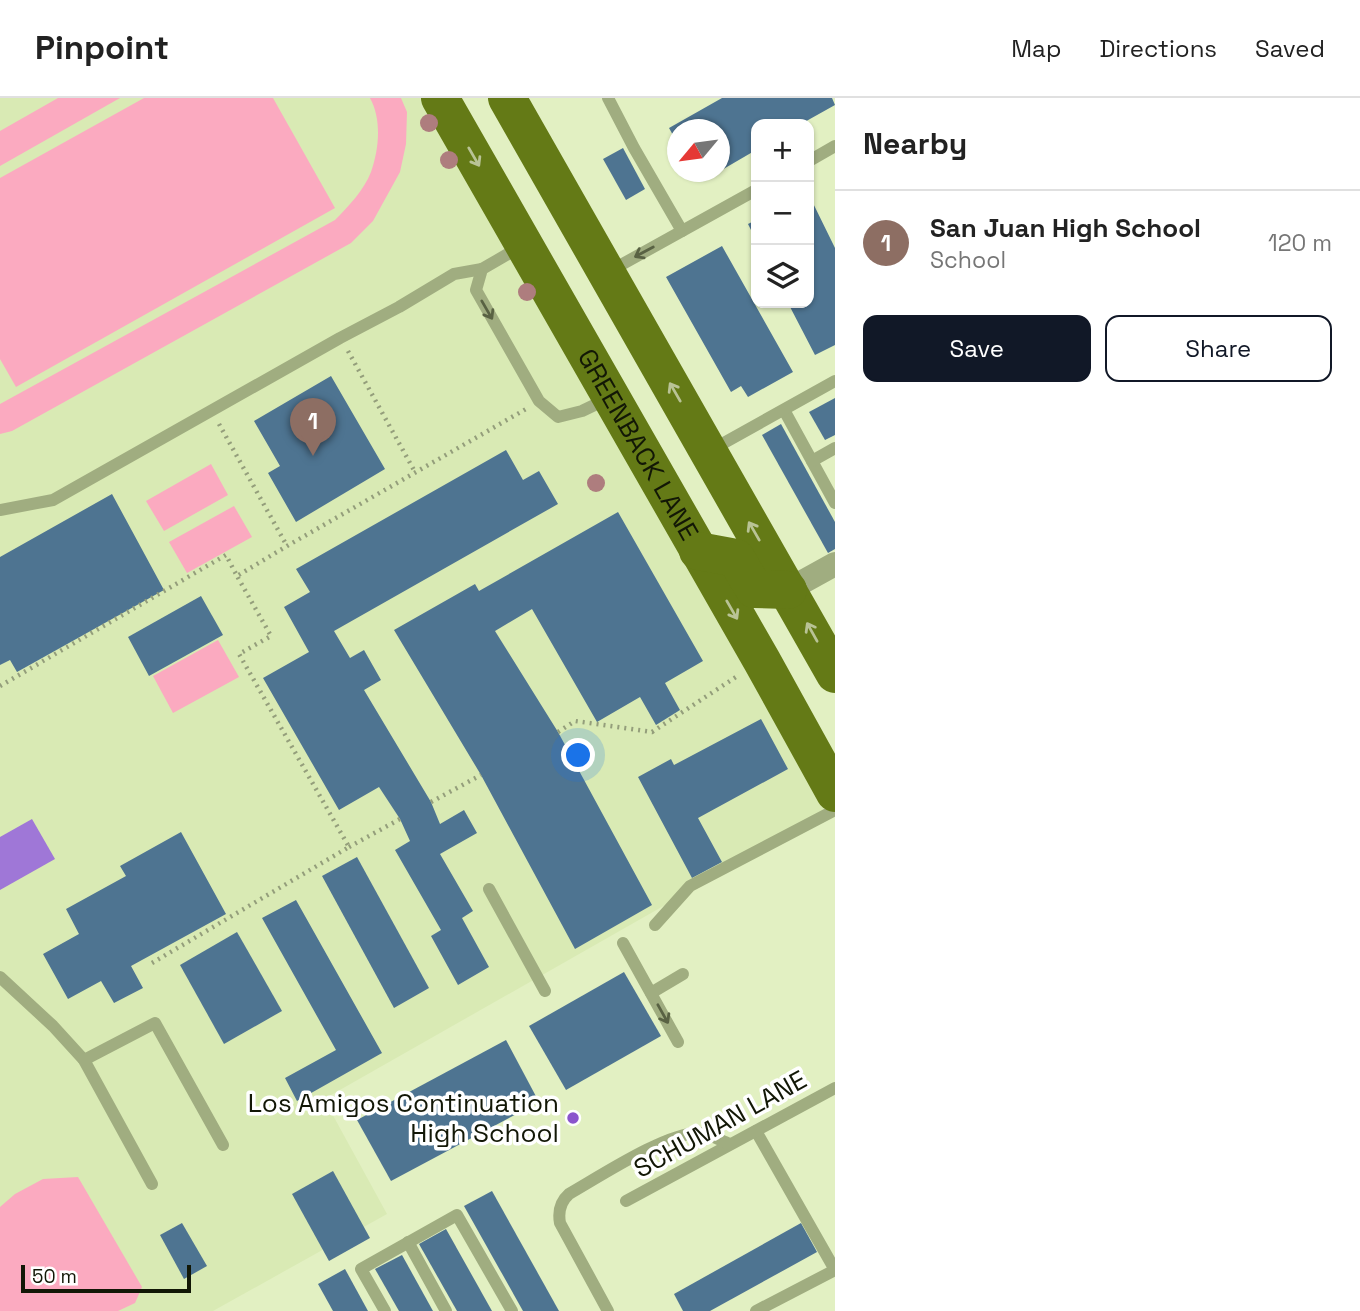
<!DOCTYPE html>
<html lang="en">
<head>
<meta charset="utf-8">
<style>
  body { margin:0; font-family:"Space Grotesk",sans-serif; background:#f2f2f2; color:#222 }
  .controls { position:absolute; right:21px; top:21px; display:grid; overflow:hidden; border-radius:14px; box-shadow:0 2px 5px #0004 }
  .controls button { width:63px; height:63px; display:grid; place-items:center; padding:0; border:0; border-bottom:2px solid #e0e0e0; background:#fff; color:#222; font:35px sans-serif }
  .compass { position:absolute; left:667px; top:21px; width:63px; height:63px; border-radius:50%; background:#fff; box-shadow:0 2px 5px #0004; rotate:241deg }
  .scale { position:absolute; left:21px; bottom:18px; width:170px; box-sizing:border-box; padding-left:7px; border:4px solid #121706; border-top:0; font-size:19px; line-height:24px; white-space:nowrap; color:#121706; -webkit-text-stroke:5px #fff; paint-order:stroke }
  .you { position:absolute; left:579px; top:658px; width:24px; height:24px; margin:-18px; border:5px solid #fff; border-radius:50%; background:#1a73e8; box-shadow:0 0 0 10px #1a73e833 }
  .badge { display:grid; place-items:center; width:46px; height:46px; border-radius:50%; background:#111827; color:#fff; font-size:23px; font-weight:700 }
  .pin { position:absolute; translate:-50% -58px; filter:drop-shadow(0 2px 4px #0008) }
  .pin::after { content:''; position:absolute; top:37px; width:24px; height:21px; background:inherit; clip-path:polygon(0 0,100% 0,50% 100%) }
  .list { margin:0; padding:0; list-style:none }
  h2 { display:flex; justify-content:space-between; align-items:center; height:91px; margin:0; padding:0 28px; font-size:30px }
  h2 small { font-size:23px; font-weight:400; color:#767676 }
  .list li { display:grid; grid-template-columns:46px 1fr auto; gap:21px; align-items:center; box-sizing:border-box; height:105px; padding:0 28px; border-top:2px solid #e0e0e0 }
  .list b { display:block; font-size:26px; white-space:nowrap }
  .list p { margin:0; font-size:23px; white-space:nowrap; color:#767676 }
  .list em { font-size:23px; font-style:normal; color:#767676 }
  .actions { display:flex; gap:14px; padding:21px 28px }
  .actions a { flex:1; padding:16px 0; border:2px solid #111827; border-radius:14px; text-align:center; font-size:24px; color:#111827 }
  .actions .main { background:#111827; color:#fff }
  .icon { flex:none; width:38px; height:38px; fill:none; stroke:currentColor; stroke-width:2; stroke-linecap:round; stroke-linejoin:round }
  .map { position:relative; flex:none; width:835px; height:1213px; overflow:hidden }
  header { display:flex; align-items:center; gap:42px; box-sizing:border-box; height:98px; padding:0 35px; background:#fff; border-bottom:2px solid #e0e0e0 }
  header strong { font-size:33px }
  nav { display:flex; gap:38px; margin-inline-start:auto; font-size:24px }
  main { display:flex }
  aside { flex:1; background:#fff }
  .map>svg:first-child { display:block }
  .built { fill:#d9eab4 }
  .green { fill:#fbaac0 }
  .water { fill:#9f77d7 }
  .building { fill:#4e7491 }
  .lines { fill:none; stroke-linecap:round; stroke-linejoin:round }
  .path { stroke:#949e7b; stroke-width:4.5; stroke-dasharray:2 5; stroke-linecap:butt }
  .lane { stroke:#a0ad80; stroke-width:12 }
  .street { stroke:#a0ad80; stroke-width:24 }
  .primary { stroke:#647a16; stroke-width:38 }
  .tree { fill:#ae7d7e }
  .oneway { stroke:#b9c396 }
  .oneway2 { stroke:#596243 }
  .poi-dot { fill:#8b55cc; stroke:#fff; stroke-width:2.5 }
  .labels { text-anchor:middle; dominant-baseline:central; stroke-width:7; stroke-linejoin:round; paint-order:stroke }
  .street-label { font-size:26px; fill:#121706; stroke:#fff }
  .poi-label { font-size:26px; fill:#121706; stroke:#fff; text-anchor:end }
</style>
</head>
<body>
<header>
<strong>Pinpoint</strong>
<nav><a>Map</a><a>Directions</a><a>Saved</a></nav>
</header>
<main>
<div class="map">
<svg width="835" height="1213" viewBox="0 0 835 1213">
  <rect width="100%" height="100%" fill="#e2f0c2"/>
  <polygon class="built" points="0,0 424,0 827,715 324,1001 387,1116 213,1213 0,1213"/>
  <g class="green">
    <polygon points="58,0 120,0 0,68 0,33"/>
    <polygon points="144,0 273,0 335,110 16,289 0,261 0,80"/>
    <path d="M 370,0 L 401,0 L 407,14 L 406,46 L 400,74 L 373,123 L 351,145 L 12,333 L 0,336 L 0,306 L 335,122 C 348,109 364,92 371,74 C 379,51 382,22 370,0 Z"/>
    <polygon points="211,366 228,397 164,433 146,403"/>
    <polygon points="234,408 252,439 187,475 169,444"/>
    <polygon points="218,542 239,579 173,615 153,578"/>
    <polygon points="78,1079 142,1189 135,1205 118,1213 0,1213 0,1109 15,1096 43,1081"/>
  </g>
  <polygon class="water" points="32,721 55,761 0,792 0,739"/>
  <g class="building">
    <polygon points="722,0 832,0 835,7 801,26 756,26 756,52 720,73 720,32 678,32 678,46 669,30"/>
    <polygon points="623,50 645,91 626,102 603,61"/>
    <polygon points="693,74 718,74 700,84"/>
    <polygon points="809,97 835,150 835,247 815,257 788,205 809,205"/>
    <polygon points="756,122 756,142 748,126"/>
    <polygon points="722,148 793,274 748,299 741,288 731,294 666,179"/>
    <polygon points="331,278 385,371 296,424 268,375 280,368 254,323"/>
    <polygon points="835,300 835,337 825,342 809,314"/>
    <polygon points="781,326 835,424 835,451 828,455 762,337"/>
    <polygon points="506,352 523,382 539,373 558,406 334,533 350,560 364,552 381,582 364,592 431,704 440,726 464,712 477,735 440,756 473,813 462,820 489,869 458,887 431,838 441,832 395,752 410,743 400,721 379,689 339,712 263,580 309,554 284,509 310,494 296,471"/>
    <polygon points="112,396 164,492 17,574 10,562 0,567 0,459"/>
    <polygon points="618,414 703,563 665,585 680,612 656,627 640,599 597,624 532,511 495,533 558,634 652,807 575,851 481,677 394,532 475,486 479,493"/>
    <polygon points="201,498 223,537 149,578 128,539"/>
    <polygon points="761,621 788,671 698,720 722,764 692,780 638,679 671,661 674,667"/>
    <polygon points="181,734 226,816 131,868 143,890 114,905 101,883 68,901 43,856 79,836 66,811 126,778 120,768"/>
    <polygon points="357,759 429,890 394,910 322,778"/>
    <polygon points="296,802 382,955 297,1003 285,980 336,952 262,820"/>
    <polygon points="237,834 282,913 224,946 180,867"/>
    <polygon points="624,874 661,938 566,992 529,928"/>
    <polygon points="506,942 539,1004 391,1083 357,1022"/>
    <polygon points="333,1073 370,1140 329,1163 292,1096"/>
    <polygon points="492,1093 559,1213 523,1213 464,1108"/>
    <polygon points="182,1125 207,1168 184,1181 160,1137"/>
    <polygon points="801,1125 817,1154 710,1213 683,1213 674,1196"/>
    <polygon points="446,1131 492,1213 457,1213 419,1146"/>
    <polygon points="402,1157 433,1213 399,1213 375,1171"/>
    <polygon points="345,1171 368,1213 333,1213 318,1186"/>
  </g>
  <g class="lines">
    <g class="path">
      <polyline points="348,253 415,374"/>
      <polyline points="219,326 287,448"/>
      <polyline points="0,588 226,457 237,478 287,448 526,311"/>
      <polyline points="558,634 575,623 652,634 739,577"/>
      <polyline points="431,704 481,677"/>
      <polyline points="349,749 400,721"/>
      <polyline points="152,865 349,749 239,556 271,538 237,478"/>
    </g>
    <g class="lane">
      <polyline points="608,0 634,50 682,133"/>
      <polyline points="809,63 835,48"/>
      <polyline points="520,149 482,171 476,192 539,303 558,319 582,313 607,301"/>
      <polyline points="610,173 756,92"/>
      <polyline points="784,312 835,405"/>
      <polyline points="713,351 835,283"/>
      <polyline points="812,363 835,350"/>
      <polyline points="0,412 53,402 340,240 399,209 454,176 482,171"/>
      <polyline points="489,791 545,893"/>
      <polyline points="655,827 690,788 835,712"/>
      <polyline points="623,845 678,944"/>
      <polyline points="0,879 53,928 84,962 152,1086"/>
      <polyline points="651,895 683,876"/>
      <polyline points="84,962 155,925 223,1047"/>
      <polyline points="756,1033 835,1172"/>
      <polyline points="626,1103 835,990"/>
      <polyline points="408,1144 446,1213"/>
      <polyline points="385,1213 361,1171 457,1117 512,1213"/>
      <path d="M 608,1213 L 560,1125 C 558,1114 560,1104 569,1096 C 599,1079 667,1034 699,1035 C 709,1035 721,1043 730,1046"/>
      <polyline points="756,1213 835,1172"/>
    </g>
    <polyline class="street" points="788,492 835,466"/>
    <g class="primary">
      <path id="s1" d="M 440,0 L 762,563 L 835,695"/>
      <polyline points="507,0 835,576"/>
      <polyline points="698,453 736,460 754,491 788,492"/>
    </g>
  </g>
  <g class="tree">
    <circle cx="429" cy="25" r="9"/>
    <circle cx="449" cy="62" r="9"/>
    <circle cx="527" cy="194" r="9"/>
    <circle cx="596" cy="385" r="9"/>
  </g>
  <defs><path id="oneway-shaft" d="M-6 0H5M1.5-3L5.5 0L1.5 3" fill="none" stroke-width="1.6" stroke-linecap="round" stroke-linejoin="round" transform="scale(1.75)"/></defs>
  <g class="oneway">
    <use href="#oneway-shaft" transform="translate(474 59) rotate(60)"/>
    <use href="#oneway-shaft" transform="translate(675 294) rotate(-120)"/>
    <use href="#oneway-shaft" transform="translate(754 433) rotate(-120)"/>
    <use href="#oneway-shaft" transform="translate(732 512) rotate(60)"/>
    <use href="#oneway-shaft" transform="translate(812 534) rotate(-119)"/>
  </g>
  <g class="oneway2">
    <use href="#oneway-shaft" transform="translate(644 154) rotate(152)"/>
    <use href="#oneway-shaft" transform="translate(487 212) rotate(60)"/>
    <use href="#oneway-shaft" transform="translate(663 916) rotate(61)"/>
  </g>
  <circle class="poi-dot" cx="573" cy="1020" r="7"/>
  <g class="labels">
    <g class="street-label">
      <text stroke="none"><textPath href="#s1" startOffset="399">GREENBACK LANE</textPath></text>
      <text transform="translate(720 1026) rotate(-29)">SCHUMAN LANE</text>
    </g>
    <g class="poi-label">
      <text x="559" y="1005">Los Amigos Continuation<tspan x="559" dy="30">High School</tspan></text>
    </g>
  </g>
</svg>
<div class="controls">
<button>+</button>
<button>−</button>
<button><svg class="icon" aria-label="layers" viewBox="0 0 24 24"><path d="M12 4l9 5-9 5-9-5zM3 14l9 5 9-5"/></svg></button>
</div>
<svg class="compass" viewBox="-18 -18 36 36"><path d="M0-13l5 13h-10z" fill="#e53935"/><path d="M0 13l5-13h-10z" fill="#767676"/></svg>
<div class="scale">50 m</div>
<div class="you"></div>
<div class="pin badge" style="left:313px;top:358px;background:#8d6e63">1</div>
</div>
<aside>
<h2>Nearby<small></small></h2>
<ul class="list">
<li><span class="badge" style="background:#8d6e63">1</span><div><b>San Juan High School</b><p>School</p></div><em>120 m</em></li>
</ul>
<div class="actions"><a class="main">Save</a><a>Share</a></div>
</aside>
</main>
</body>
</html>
